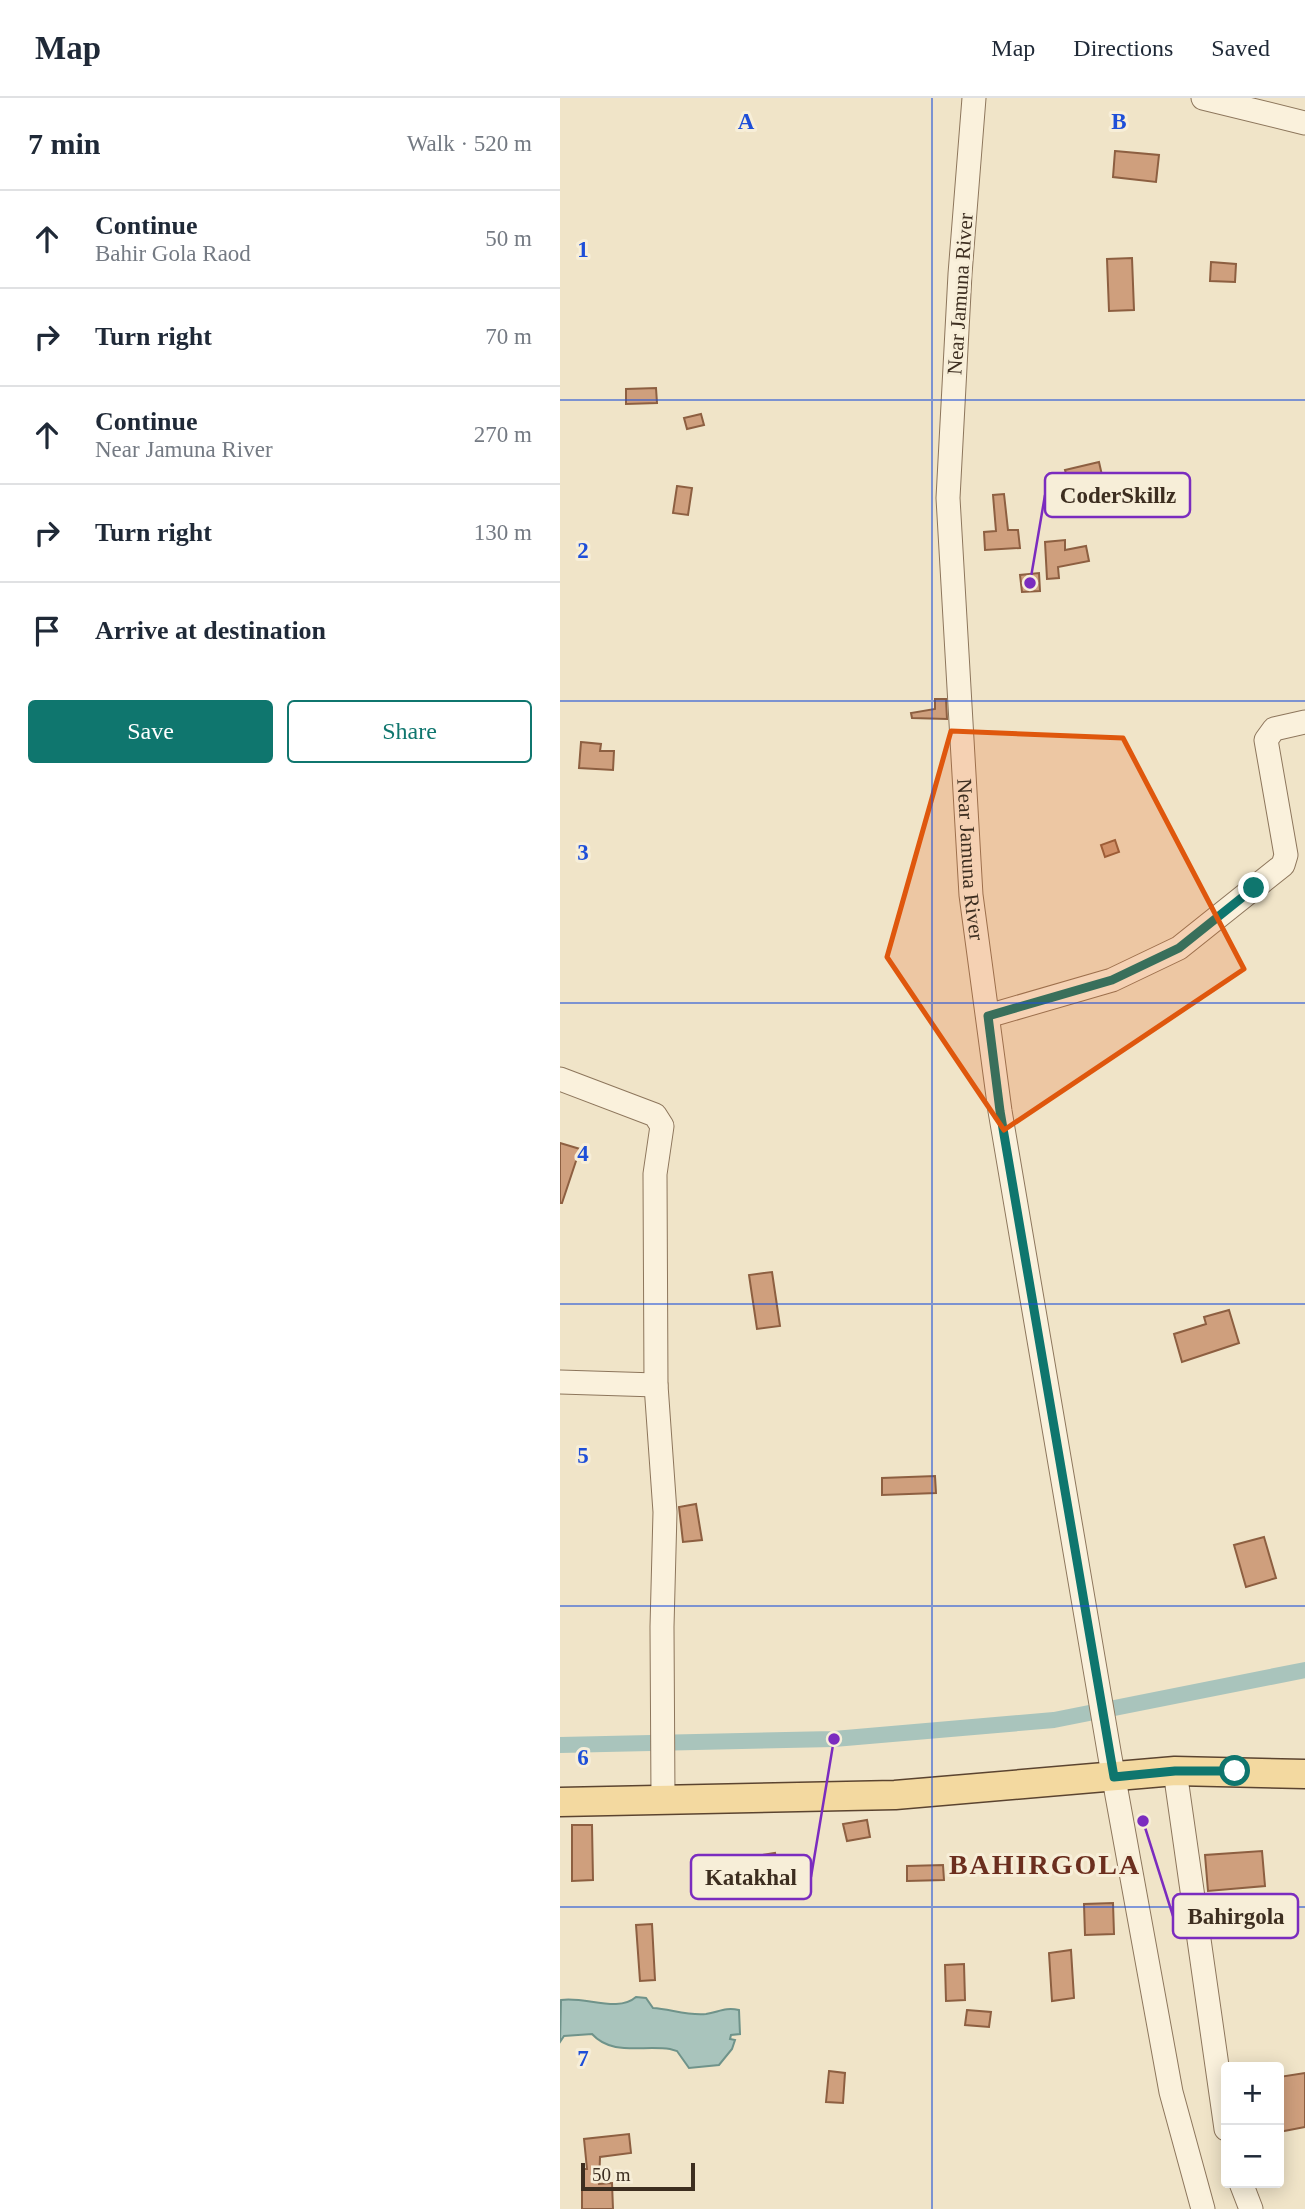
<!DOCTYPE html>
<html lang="en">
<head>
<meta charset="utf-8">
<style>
  body { margin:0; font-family:Georgia,serif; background:#f6f6f7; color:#1f2937 }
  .controls { position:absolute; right:21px; bottom:21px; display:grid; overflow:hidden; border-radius:7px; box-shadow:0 4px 18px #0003 }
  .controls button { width:63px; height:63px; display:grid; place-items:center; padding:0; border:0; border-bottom:2px solid #e0e1e3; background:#fff; color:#1f2937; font:35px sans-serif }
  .scale { position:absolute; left:21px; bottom:18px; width:114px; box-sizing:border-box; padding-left:7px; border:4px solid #3d2e20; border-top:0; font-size:19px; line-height:24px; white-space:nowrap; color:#3d2e20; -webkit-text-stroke:5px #f7eed8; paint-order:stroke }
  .stop { position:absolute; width:21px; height:21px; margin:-16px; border:5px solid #0f766e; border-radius:50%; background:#fff }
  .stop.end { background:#0f766e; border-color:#fff; box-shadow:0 2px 7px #0008 }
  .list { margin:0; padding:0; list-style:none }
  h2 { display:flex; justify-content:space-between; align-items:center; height:91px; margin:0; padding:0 28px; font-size:30px }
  h2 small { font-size:23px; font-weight:400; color:#747a83 }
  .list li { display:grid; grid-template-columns:46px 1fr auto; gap:21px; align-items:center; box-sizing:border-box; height:98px; padding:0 28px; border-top:2px solid #e0e1e3 }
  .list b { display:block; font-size:26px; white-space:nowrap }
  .list p { margin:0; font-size:23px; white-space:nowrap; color:#747a83 }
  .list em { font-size:23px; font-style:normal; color:#747a83 }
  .actions { display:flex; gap:14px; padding:21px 28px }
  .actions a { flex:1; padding:16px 0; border:2px solid #0f766e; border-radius:7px; text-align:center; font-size:24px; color:#0f766e }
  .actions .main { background:#0f766e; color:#fff }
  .icon { flex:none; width:38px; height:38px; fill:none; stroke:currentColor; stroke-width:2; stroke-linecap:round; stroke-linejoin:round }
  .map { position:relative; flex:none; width:745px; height:2111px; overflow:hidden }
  header { display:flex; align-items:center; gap:42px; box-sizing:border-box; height:98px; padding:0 35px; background:#fff; border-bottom:2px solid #e0e1e3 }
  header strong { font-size:33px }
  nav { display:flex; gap:38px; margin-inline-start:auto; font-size:24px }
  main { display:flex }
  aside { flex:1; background:#fff }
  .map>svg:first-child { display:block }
  .water { fill:#a9c4bc; stroke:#6f938a; stroke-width:2 }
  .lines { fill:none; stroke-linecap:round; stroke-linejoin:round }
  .canal { stroke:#a9c4bc; stroke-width:16 }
  .building { fill:#cf9f7d; stroke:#8d5f41; stroke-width:2 }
  .minor-casing { stroke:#8d765c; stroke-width:25 }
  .major-casing { stroke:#5b4430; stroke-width:31 }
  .minor { stroke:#faf1dc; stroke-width:23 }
  .major { stroke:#f3d9a0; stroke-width:28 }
  .route { stroke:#0f766e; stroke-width:9 }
  .marked { fill:#df570d; fill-opacity:0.2; stroke:#df570d; stroke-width:5; stroke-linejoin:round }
  .grid { fill:none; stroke:#1d4ed8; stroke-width:2; stroke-opacity:0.55 }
  .labels { text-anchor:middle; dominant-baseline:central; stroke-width:6; stroke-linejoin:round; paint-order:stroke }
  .street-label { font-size:21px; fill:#3d2e20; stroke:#f7eed8 }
  .district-label { font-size:28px; font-weight:bold; letter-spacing:2px; fill:#6b2e1e; stroke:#f7eed8 }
  .grid-label { font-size:23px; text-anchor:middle; font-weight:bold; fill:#1d4ed8; stroke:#f7eed8; stroke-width:6; stroke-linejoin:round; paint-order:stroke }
  .leader { fill:none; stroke:#7b2cbf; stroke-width:2.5 }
  .callout-dot { fill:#7b2cbf; stroke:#f7eed8; stroke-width:2.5 }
  .callout { fill:#f7eed8; stroke:#7b2cbf; stroke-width:2.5 }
  .callout-label { font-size:23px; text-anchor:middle; font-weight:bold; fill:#3d2e20 }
</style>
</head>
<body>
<header>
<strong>Map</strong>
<nav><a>Map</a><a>Directions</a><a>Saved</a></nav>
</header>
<main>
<aside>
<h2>7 min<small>Walk · 520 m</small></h2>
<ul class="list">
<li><svg class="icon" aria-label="ahead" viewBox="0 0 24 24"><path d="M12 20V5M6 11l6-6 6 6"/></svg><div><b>Continue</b><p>Bahir Gola Raod</p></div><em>50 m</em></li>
<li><svg class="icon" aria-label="right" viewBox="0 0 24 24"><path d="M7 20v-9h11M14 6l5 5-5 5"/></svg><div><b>Turn right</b></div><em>70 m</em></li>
<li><svg class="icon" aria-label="ahead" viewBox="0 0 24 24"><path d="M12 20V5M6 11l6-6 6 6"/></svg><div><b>Continue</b><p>Near Jamuna River</p></div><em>270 m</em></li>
<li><svg class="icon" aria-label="right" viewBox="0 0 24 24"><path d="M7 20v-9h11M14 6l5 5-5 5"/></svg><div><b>Turn right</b></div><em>130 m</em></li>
<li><svg class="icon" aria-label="arrive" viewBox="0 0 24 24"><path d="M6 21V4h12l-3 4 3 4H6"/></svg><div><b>Arrive at destination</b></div></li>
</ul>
<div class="actions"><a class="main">Save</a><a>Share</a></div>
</aside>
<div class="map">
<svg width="745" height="2111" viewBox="0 0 745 2111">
  <rect width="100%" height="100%" fill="#f0e4c8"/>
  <path class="water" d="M 76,1899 L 86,1900 L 93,1910 C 110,1911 128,1918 146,1916 C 159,1914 165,1909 179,1912 L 180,1936 L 171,1937 L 170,1941 L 175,1942 L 172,1951 L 159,1967 L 129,1970 L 117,1953 L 110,1951 C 82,1947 52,1958 32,1936 L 4,1938 L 0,1944 L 1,1902 C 25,1898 58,1915 76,1899 Z"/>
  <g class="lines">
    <polyline class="canal" points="0,1647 274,1641 494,1622 745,1572"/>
  </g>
  <g class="building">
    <polygon points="555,53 599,57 596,84 553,79"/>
    <polygon points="572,160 574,212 549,213 547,161"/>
    <polygon points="651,164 676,166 675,184 650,183"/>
    <polygon points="96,290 97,305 66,306 66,291"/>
    <polygon points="141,316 144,327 127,331 124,320"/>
    <polygon points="539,364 544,386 511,394 505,372"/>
    <polygon points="117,388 132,390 128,417 113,415"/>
    <polygon points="444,396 448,432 458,432 460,450 425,452 424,434 436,433 433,397"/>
    <polygon points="505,442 505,452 526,448 529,463 498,469 499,480 487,481 485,444"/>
    <polygon points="479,475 480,493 462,494 460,477"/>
    <polygon points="375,601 386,601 387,621 352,620 351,615 375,611"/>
    <polygon points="21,644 41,646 40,653 54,653 53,672 19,670"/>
    <polygon points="555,742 559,754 545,759 541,747"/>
    <polygon points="0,1045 20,1051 2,1105 0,1105"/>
    <polygon points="212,1174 220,1228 197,1231 189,1177"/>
    <polygon points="669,1212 679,1245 622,1264 614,1236 646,1226 644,1219"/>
    <polygon points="375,1378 376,1395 322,1397 322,1380"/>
    <polygon points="136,1406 142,1442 123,1444 119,1409"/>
    <polygon points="704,1439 716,1480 686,1489 674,1447"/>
    <polygon points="307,1722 310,1739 287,1743 283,1726"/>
    <polygon points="12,1727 32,1727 33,1782 12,1783"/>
    <polygon points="702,1753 705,1788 648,1793 645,1757"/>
    <polygon points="215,1755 219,1778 200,1781 196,1758"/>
    <polygon points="383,1767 384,1782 347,1783 347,1768"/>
    <polygon points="553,1805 554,1836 525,1837 524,1806"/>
    <polygon points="92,1826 95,1882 80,1883 76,1827"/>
    <polygon points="511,1852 514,1900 492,1903 489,1855"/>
    <polygon points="404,1866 405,1902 386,1903 385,1867"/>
    <polygon points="407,1912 431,1914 429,1929 405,1927"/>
    <polygon points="269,1973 285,1975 283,2005 266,2004"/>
    <polygon points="745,1975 745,2029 719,2034 719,1979"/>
    <polygon points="69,2036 71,2055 40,2059 39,2086 52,2085 53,2111 22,2111 22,2071 27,2071 24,2041"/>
  </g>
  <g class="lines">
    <defs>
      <g id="minor">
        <path id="s1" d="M 414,0 L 400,176 L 388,400 L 411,797 L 440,1013 L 550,1659 L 611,1994 L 643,2111"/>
        <polyline points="643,0 745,25"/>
        <polyline points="428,918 552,882 619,850 723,767 726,757 706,642 714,631 745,624"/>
        <polyline points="0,981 95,1017 102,1028 95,1076 96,1287 105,1414 102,1529 103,1700"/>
        <polyline points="0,1284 96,1287"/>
        <polyline points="615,1673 666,2031"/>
        <polyline points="681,2085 691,2111"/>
      </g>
      <polyline id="major" points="0,1704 335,1697 615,1673 745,1676"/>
    </defs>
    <use href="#minor" class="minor-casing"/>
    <use href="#major" class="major-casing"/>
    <use href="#minor" class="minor"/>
    <use href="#major" class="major"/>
  </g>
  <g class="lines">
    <polyline class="route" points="675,1673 615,1673 554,1679 440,1013 428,918 552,882 619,850 694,790"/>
  </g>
  <path class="marked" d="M 391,633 L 563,640 L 684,871 L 444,1032 L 327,859 Z"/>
  <path class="grid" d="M 372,0 L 372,2111M 0,302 L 745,302M 0,603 L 745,603M 0,905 L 745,905M 0,1206 L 745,1206M 0,1508 L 745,1508M 0,1809 L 745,1809"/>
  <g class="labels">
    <g class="street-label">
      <text transform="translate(400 196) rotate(-86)">Near Jamuna River</text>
      <text stroke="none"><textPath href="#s1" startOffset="763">Near Jamuna River</textPath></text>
    </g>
    <g class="district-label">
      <text x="485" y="1766">BAHIRGOLA</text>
    </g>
  </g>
  <g class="grid-label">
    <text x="186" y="31">A</text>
    <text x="559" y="31">B</text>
    <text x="23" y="159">1</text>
    <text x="23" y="460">2</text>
    <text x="23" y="762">3</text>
    <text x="23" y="1063">4</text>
    <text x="23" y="1365">5</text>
    <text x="23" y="1667">6</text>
    <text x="23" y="1968">7</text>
  </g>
  <path class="leader" d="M470 485L485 397M274 1641L251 1779M583 1723L613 1818"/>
  <g class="callout-dot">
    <circle cx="470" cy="485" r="7"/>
    <circle cx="274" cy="1641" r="7"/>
    <circle cx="583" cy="1723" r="7"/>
  </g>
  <g class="callout">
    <rect x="485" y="375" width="145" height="44" rx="7"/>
    <rect x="131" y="1757" width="120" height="44" rx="7"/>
    <rect x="613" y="1796" width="125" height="44" rx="7"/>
  </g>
  <g class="callout-label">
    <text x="558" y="405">CoderSkillz</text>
    <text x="191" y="1787">Katakhal</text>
    <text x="676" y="1826">Bahirgola</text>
  </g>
</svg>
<div class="controls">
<button>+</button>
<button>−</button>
</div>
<div class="scale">50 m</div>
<div class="stop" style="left:675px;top:1673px"></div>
<div class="stop end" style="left:694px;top:790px"></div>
</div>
</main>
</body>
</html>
